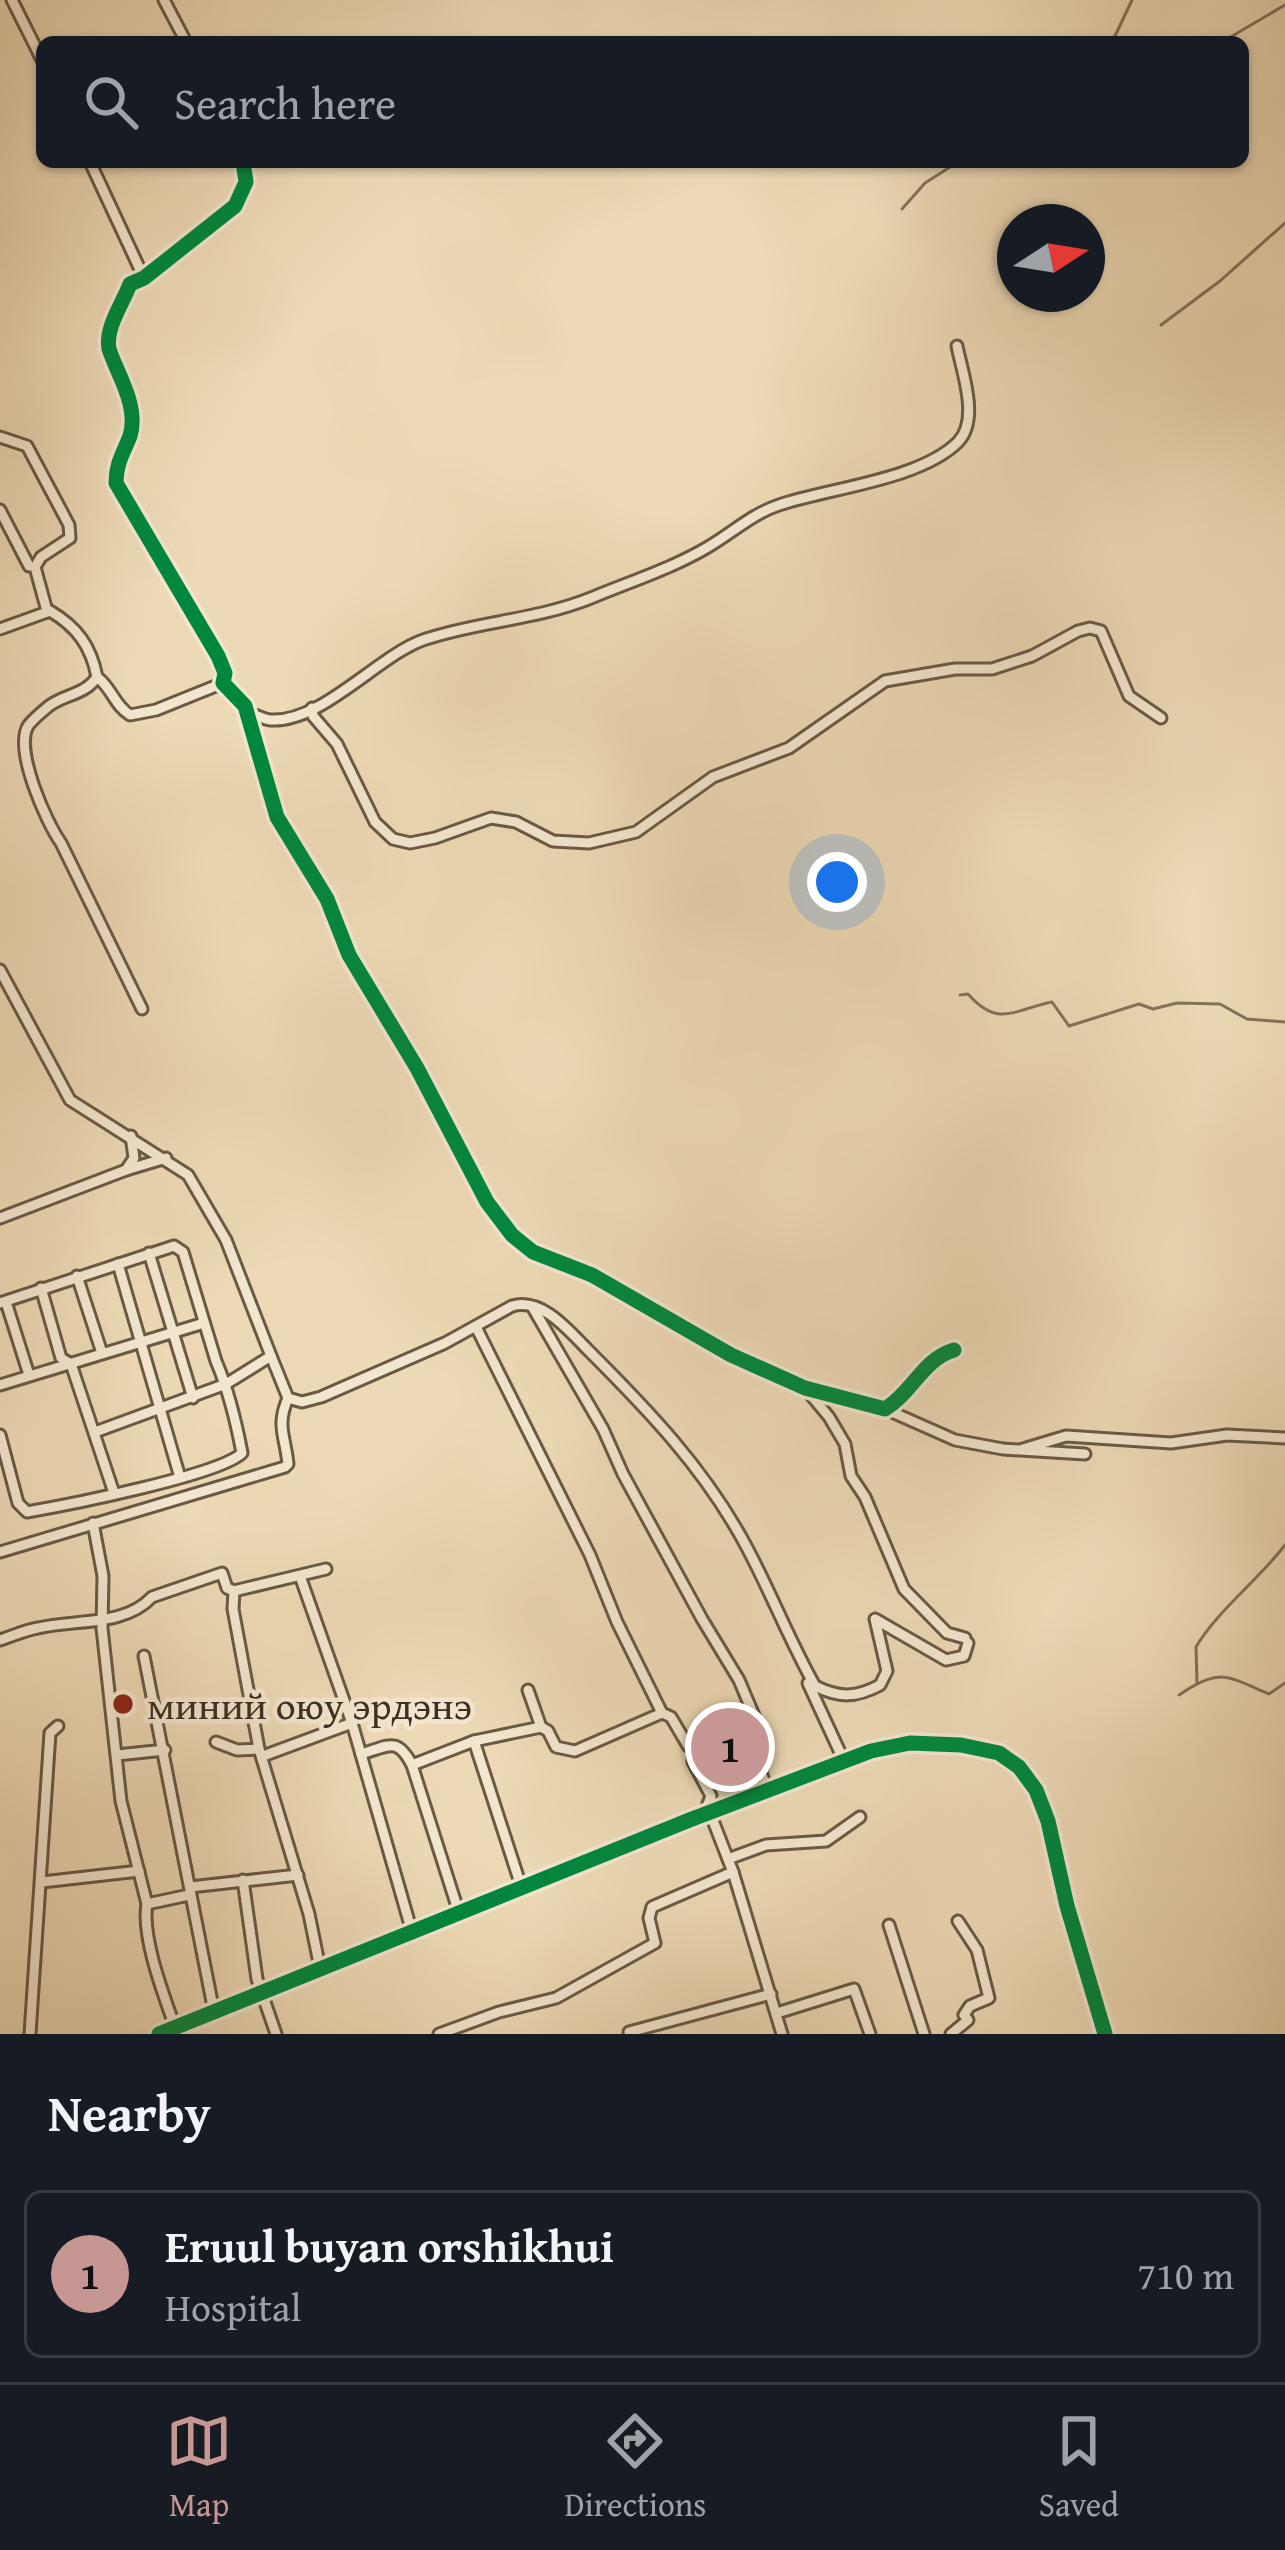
<!DOCTYPE html>
<html lang="en">
<head>
<meta charset="utf-8">
<style>
  body { margin:0; font-family:"Gentium Book Plus",serif; background:#20242c; color:#f1f3f6 }
  .compass { position:absolute; left:997px; top:204px; width:108px; height:108px; border-radius:50%; background:#171b24; box-shadow:0 3px 9px #0004; rotate:78deg }
  .you { position:absolute; left:837px; top:882px; width:42px; height:42px; margin:-30px; border:9px solid #fff; border-radius:50%; background:#1a73e8; box-shadow:0 0 0 18px #1a73e833 }
  .badge { display:grid; place-items:center; width:78px; height:78px; border-radius:50%; background:#c59692; color:#111; font-size:39px; font-weight:700 }
  .pin { position:absolute; translate:-50% -50%; border:6px solid #fff; box-shadow:0 3px 12px #0006 }
  .list { margin:0; padding:0; list-style:none }
  h2 { display:flex; justify-content:space-between; align-items:center; height:156px; margin:0; padding:0 48px; font-size:51px }
  h2 small { font-size:39px; font-weight:400; color:#9ea1a6 }
  .list li { display:grid; grid-template-columns:78px 1fr auto; gap:36px; align-items:center; box-sizing:border-box; height:168px; margin:0 24px 24px; padding:0 24px; border:3px solid #363941; border-radius:18px }
  .list b { display:block; font-size:45px; white-space:nowrap }
  .list p { margin:0; font-size:39px; white-space:nowrap; color:#9ea1a6 }
  .list em { font-size:39px; font-style:normal; color:#9ea1a6 }
  .icon { flex:none; width:66px; height:66px; fill:none; stroke:currentColor; stroke-width:2; stroke-linecap:round; stroke-linejoin:round }
  .map { position:relative; flex:none; width:1285px; height:2034px; overflow:hidden }
  .search { position:absolute; background:#171b24; box-shadow:0 3px 9px #0004; left:36px; right:36px; top:36px; height:132px; display:flex; align-items:center; gap:30px; box-sizing:border-box; padding:0 42px; border-radius:18px; color:#9ea1a6; font-size:45px }
  .sheet { height:348px; background:#171b24 }
  nav { display:flex; justify-content:space-around; align-items:center; box-sizing:border-box; height:168px; border-top:3px solid #363941; background:#171b24; font-size:33px; color:#9ea1a6 }
  nav a { display:grid; justify-items:center; gap:6px }
  nav .on { color:#c59692 }
  .map>svg:first-child { display:block }
  .lines { fill:none; stroke-linecap:round; stroke-linejoin:round }
  .stream { stroke:#83735b; stroke-width:3 }
  .minor-casing { stroke:#695a45; stroke-width:15 }
  .minor { stroke:#f3e6cf; stroke-width:9 }
  .cycleway-casing { stroke:#f3e6cf; stroke-width:22 }
  .cycleway { stroke:#00873e; stroke-width:15 }
  .poi-dot { fill:#8f2418; stroke:#f3e6cf; stroke-width:4.5 }
  .labels { text-anchor:middle; dominant-baseline:central; stroke-width:9; stroke-linejoin:round; paint-order:stroke }
  .poi-label { font-size:39px; fill:#3d3020; stroke:#f3e6cf; text-anchor:start }
</style>
</head>
<body>
<div class="map">
<svg width="1285" height="2034" viewBox="0 0 1285 2034">
  <rect width="100%" height="100%" fill="#edd9b5"/>
  <filter id="stains"><feTurbulence type="fractalNoise" baseFrequency=".00167" numOctaves="4"/><feColorMatrix values="0 0 0 0 .2 0 0 0 0 .09 0 0 0 0 .02 0 0 0 .5 -.17"/></filter>
  <radialGradient id="worn" r=".72"><stop offset=".6" stop-color="#630" stop-opacity="0"/><stop offset="1" stop-color="#630" stop-opacity=".3"/></radialGradient>
  <g class="lines">
    <g class="stream">
      <polyline points="1102,42 1115,36 1132,0"/>
      <polyline points="1222,42 1285,5"/>
      <polyline points="902,209 925,183 958,162"/>
      <polyline points="1161,325 1220,281 1285,223"/>
      <path d="M 960,995 L 968,994 C 998,1028 1013,1010 1052,1002 L 1069,1026 L 1139,1004 L 1153,1009 L 1177,1003 L 1220,1004 L 1247,1019 L 1285,1022"/>
      <path d="M 1197,1683 L 1196,1647 L 1199,1642 C 1223,1606 1258,1580 1285,1545"/>
      <path d="M 1179,1695 C 1219,1667 1227,1676 1269,1694 L 1285,1683"/>
    </g>
    <defs>
      <g id="minor">
        <polyline points="12,0 42,60"/>
        <polyline points="164,0 186,42"/>
        <polyline points="90,162 144,278"/>
        <path d="M 243,162 L 246,182 L 235,206 L 144,278 L 130,284 C 122,305 105,328 109,349 C 118,376 139,406 130,436 C 123,454 116,463 116,483 L 218,656 L 225,673 L 223,683 L 245,706 L 277,817 L 327,899 L 349,955 L 417,1068 L 487,1202 L 512,1235 L 533,1252 L 592,1275 L 731,1355 L 805,1388 L 885,1409 C 912,1393 923,1359 954,1350"/>
        <polyline points="0,437 27,446 69,525 70,538 41,557 35,567 47,611"/>
        <polyline points="0,510 29,566"/>
        <path d="M 0,629 L 50,611 C 77,627 91,646 97,677 C 112,688 114,705 130,715 L 156,710 L 223,683"/>
        <path d="M 97,677 C 85,695 65,694 49,706 C 43,711 32,720 28,726 C 14,750 46,822 61,843 L 142,1009"/>
        <polyline points="312,708 313,716 337,744 375,822 393,839 410,843 435,838 491,818 516,822 553,841 589,843 636,832 713,777 789,748 885,681 955,669 992,669 1032,656 1078,631 1090,628 1101,631 1129,696 1161,718"/>
        <path d="M 246,713 C 255,713 263,720 271,720 C 321,723 378,656 423,640 C 478,621 533,621 591,598 C 629,582 673,568 708,547 C 732,533 752,514 779,505 C 829,488 920,480 958,442 C 980,420 962,372 957,346"/>
        <polyline points="0,970 70,1100 188,1175 226,1240 271,1356 226,1384 95,1432"/>
        <polyline points="126,1170 166,1158"/>
        <polyline points="0,1218 126,1170 134,1158 131,1136"/>
        <polyline points="149,1253 193,1398"/>
        <polyline points="118,1264 179,1474"/>
        <polyline points="77,1276 102,1353"/>
        <polyline points="41,1288 61,1358 71,1364 114,1493"/>
        <polyline points="6,1302 29,1375"/>
        <path d="M 0,1303 L 174,1246 L 183,1252 L 216,1361 C 228,1389 236,1421 242,1453 C 220,1475 67,1505 27,1512 L 18,1503 L 0,1435"/>
        <polyline points="533,1308 603,1429 623,1474 702,1619 739,1680 755,1718 754,1754 768,1791"/>
        <polyline points="476,1327 590,1555 617,1622 662,1713 671,1717 688,1746 737,1733 752,1742"/>
        <path d="M 271,1356 L 288,1398 L 302,1402 L 321,1397 L 445,1343 L 512,1306 C 542,1297 569,1331 588,1350 C 648,1410 704,1468 745,1544 C 770,1590 789,1640 815,1686 C 839,1698 856,1698 880,1685 L 887,1671 L 875,1619 L 946,1660 L 964,1656 L 968,1643"/>
        <polyline points="0,1385 204,1323"/>
        <polyline points="805,1388 829,1417 845,1444 851,1476 865,1497 904,1589 947,1633 965,1638"/>
        <polyline points="885,1409 955,1440 1003,1449 1085,1454"/>
        <polyline points="1023,1449 1066,1436 1171,1443 1227,1435 1285,1438"/>
        <path d="M 93,1523 L 103,1576 L 102,1628 L 121,1801 L 147,1904 C 141,1936 164,1996 175,2027"/>
        <path d="M 0,1552 L 285,1467 L 288,1464 C 285,1435 276,1426 288,1398"/>
        <polyline points="300,1576 352,1723 412,1932"/>
        <polyline points="234,1591 326,1569"/>
        <path d="M 0,1640 C 13,1636 25,1630 38,1628 C 75,1619 124,1627 152,1597 L 222,1573 L 227,1588 L 234,1591 L 233,1609 L 259,1749 L 309,1914 L 320,1968"/>
        <polyline points="144,1656 214,2012"/>
        <polyline points="808,1683 844,1761"/>
        <polyline points="528,1690 541,1727"/>
        <polyline points="474,1741 522,1889"/>
        <polyline points="216,1742 237,1750 259,1749"/>
        <polyline points="694,1746 693,1762 711,1796 705,1812"/>
        <path d="M 361,1754 C 389,1746 397,1736 412,1765 L 474,1741 L 541,1727 L 548,1731 L 556,1747 L 575,1751 L 662,1713"/>
        <polyline points="117,1755 165,1750"/>
        <polyline points="263,1756 352,1723"/>
        <polyline points="412,1765 459,1913"/>
        <polyline points="728,1859 766,1845 826,1841 860,1817"/>
        <polyline points="733,1872 782,2034"/>
        <polyline points="243,1880 257,1979 276,2034"/>
        <polyline points="42,1882 139,1871"/>
        <polyline points="190,1887 298,1875"/>
        <polyline points="147,1904 189,1895"/>
        <polyline points="889,1925 924,2034"/>
        <polyline points="777,2013 854,1989 870,2034"/>
        <polyline points="629,2032 771,1994"/>
        <polyline points="30,2034 50,1733 58,1726"/>
        <polyline points="159,2034 692,1819 871,1751 910,1743 961,1745 999,1753 1019,1767 1036,1790 1048,1821 1067,1906 1105,2034"/>
        <polyline points="439,2034 499,2012 556,1998 655,1943 649,1918 652,1907 733,1872 710,1813"/>
        <polyline points="951,2034 968,2020 964,2015 970,2006 989,1998 977,1950 958,1921"/>
      </g>
    </defs>
    <use href="#minor" class="minor-casing"/>
    <use href="#minor" class="minor"/>
    <defs>
      <g id="cycleway">
        <path d="M 243,162 L 246,182 L 235,206 L 144,278 L 130,284 C 122,305 105,328 109,349 C 118,376 139,406 130,436 C 123,454 116,463 116,483 L 218,656 L 225,673 L 223,683 L 245,706 L 277,817 L 327,899 L 349,955 L 417,1068 L 487,1202 L 512,1235 L 533,1252 L 592,1275 L 731,1355 L 805,1388 L 885,1409 C 912,1393 923,1359 954,1350"/>
        <polyline points="159,2034 692,1819 871,1751 910,1743 961,1745 999,1753 1019,1767 1036,1790 1048,1821 1067,1906 1105,2034"/>
      </g>
    </defs>
    <use href="#cycleway" class="cycleway-casing"/>
    <use href="#cycleway" class="cycleway"/>
  </g>
  <circle class="poi-dot" cx="123" cy="1704" r="12"/>
  <g class="labels">
    <g class="poi-label">
      <text x="147" y="1704">миний оюу эрдэнэ</text>
    </g>
  </g>
  <rect width="100%" height="100%" filter="url(#stains)"/>
  <rect width="100%" height="100%" fill="url(#worn)"/>
</svg>
<svg class="compass" viewBox="-18 -18 36 36"><path d="M0-13l5 13h-10z" fill="#e53935"/><path d="M0 13l5-13h-10z" fill="#9ea1a6"/></svg>
<div class="you"></div>
<div class="pin badge" style="left:730px;top:1747px">1</div>
<div class="search"><svg class="icon" aria-label="search" viewBox="0 0 24 24"><circle cx="10" cy="10" r="6"/><path d="M15 15l6 6"/></svg>Search here</div>
</div>
<section class="sheet">
<h2>Nearby<small></small></h2>
<ul class="list">
<li><span class="badge">1</span><div><b>Eruul buyan orshikhui</b><p>Hospital</p></div><em>710 m</em></li>
</ul>
</section>
<nav>
<a class="on"><svg class="icon" aria-label="map" viewBox="0 0 24 24"><path d="M3 6l6-2 6 2 6-2v14l-6 2-6-2-6 2zM9 4v14M15 6v14"/></svg>Map</a>
<a><svg class="icon" aria-label="directions" viewBox="0 0 24 24"><path d="M12 3l9 9-9 9-9-9zM9 14v-3h6M13 9l2 2-2 2"/></svg>Directions</a>
<a><svg class="icon" aria-label="saved" viewBox="0 0 24 24"><path d="M7 4h10v16l-5-4-5 4z"/></svg>Saved</a>
</nav>
</body>
</html>
